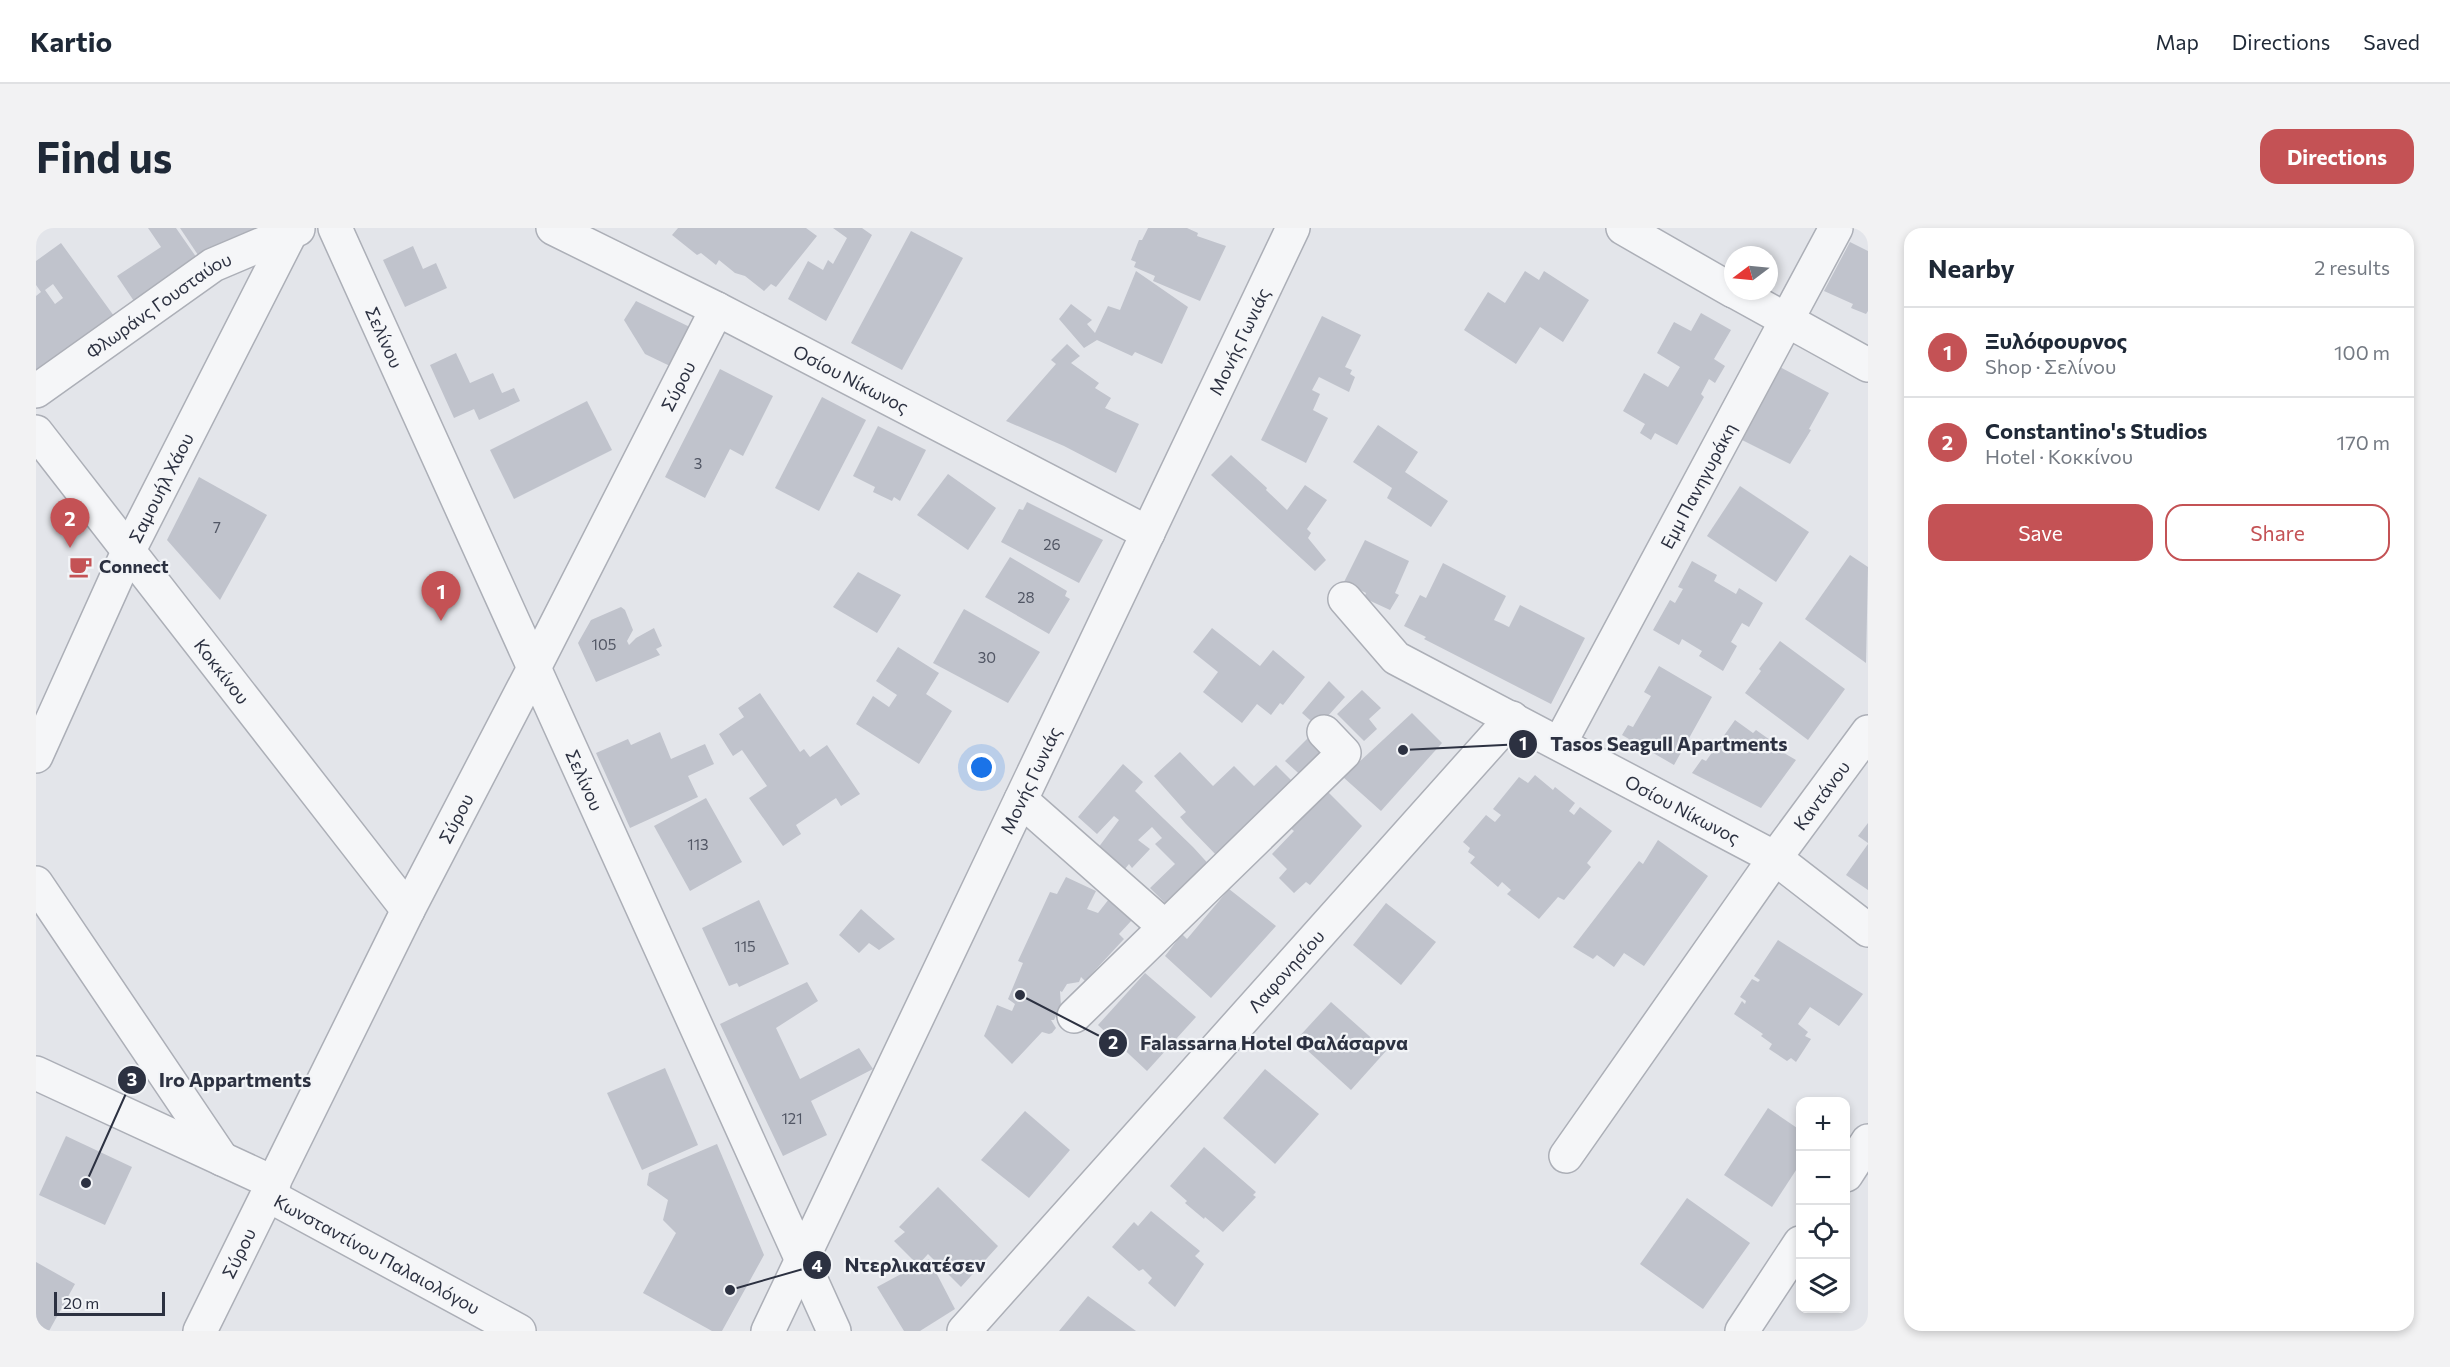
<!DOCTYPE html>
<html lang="en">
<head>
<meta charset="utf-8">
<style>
  body { margin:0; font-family:Commissioner,sans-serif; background:#f2f2f3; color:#1f2937 }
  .controls { position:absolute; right:18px; bottom:18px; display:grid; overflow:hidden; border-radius:12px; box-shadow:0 3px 9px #0003 }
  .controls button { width:54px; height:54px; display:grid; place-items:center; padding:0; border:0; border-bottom:2px solid #e0e1e3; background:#fff; color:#1f2937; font:30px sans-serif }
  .compass { position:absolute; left:1688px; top:18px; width:54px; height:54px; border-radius:50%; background:#fff; box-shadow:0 3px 9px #0003; rotate:254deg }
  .scale { position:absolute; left:18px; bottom:15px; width:111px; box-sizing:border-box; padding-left:6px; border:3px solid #2c3141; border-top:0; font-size:16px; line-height:21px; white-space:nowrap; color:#2c3141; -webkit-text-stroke:4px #f2f4f7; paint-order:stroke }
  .you { position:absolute; left:946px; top:540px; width:21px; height:21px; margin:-15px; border:4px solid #fff; border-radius:50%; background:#1a73e8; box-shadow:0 0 0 9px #1a73e833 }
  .badge { display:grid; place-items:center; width:39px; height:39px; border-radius:50%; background:#c45255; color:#fff; font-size:20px; font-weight:700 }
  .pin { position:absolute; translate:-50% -50px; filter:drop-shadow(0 2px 3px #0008) }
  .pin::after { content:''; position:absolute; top:32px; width:21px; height:18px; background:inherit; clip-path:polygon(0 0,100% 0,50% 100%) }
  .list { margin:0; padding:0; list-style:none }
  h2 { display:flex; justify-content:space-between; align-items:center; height:78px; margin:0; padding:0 24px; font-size:26px }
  h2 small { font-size:20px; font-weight:400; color:#747a83 }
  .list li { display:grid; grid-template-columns:39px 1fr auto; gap:18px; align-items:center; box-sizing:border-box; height:90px; padding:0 24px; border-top:2px solid #e0e1e3 }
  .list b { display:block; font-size:22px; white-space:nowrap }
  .list p { margin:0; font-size:20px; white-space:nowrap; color:#747a83 }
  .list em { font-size:20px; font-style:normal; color:#747a83 }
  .actions { display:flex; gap:12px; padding:18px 24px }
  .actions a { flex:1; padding:14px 0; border:2px solid #c45255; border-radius:18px; text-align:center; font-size:21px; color:#c45255 }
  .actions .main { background:#c45255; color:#fff }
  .icon { flex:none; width:33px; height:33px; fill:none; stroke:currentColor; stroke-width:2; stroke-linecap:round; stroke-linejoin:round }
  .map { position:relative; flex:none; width:1832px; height:1103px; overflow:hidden; border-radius:18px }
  header { display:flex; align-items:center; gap:36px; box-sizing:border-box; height:84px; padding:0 30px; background:#fff; border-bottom:2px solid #e0e1e3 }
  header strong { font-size:28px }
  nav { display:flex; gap:33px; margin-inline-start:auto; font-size:21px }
  .intro { display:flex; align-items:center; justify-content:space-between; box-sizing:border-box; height:144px; padding:0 36px }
  h1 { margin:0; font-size:42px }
  .button { padding:15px 27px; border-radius:18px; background:#c45255; color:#fff; font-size:21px; font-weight:700 }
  main { display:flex; gap:36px; padding:0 36px }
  aside { flex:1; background:#fff; border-radius:18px; box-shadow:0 3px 9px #0003 }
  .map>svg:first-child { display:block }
  .building { fill:#c0c3cc; fill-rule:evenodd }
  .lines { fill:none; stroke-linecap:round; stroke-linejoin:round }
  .minor-casing { stroke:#acafb7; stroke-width:36 }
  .minor { stroke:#f5f6f8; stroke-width:33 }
  .labels { text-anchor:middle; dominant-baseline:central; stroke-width:4.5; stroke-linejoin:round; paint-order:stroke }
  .number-label { font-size:15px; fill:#515664 }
  .street-label { font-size:18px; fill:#2c3141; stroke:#f2f4f7 }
  .poi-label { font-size:18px; font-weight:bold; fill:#2c3141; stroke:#f2f4f7; text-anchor:start }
  .leader { fill:none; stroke:#2c3141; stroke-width:2 }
  .callout-dot { fill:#2c3141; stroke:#f2f4f7; stroke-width:2 }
  .mark-label { font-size:18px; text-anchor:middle; font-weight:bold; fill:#fff }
  .callout-label { font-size:20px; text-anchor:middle; font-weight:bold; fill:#2c3141; stroke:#f2f4f7; stroke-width:4.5; stroke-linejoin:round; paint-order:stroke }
</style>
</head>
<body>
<header>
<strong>Kartio</strong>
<nav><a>Map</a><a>Directions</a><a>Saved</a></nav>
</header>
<div class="intro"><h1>Find us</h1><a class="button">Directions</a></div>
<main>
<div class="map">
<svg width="1832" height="1103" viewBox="0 0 1832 1103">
  <rect width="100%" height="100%" fill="#e3e5ea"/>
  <g class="building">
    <polygon points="112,0 140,0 165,36 102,79 81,48 125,19"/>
    <polygon points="144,0 220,0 168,36"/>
    <polygon points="642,0 770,0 781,8 740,59 735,56 728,63 709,48 699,45 683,32 680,37 665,25 661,27 636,7"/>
    <polygon points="797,0 826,0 836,7 790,93 752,71 772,33 787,42 792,32 797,36 811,10"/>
    <polygon points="1112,0 1151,0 1162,5 1161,8 1190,18 1164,73 1117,53 1119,48 1098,39 1100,34 1095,32 1103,12 1106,12"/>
    <polygon points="875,3 927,30 866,142 815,115"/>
    <polygon points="1814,14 1832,23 1832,83 1830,86 1815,80 1817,76 1788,63"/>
    <path d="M 25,15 L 78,88 L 0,146 L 0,68 L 5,64 L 0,57 L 0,33 ZM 17,56 L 27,70 L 19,76 L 9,62 Z"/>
    <polygon points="377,18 387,41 400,35 411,60 369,79 347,32"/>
    <polygon points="1100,43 1152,79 1126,136 1099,124 1096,128 1061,112 1048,120 1023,91 1035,76 1056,92 1051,96 1059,105 1072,78 1084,82"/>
    <polygon points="1489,43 1503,52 1508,43 1553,72 1527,114 1504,99 1480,136 1428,102 1452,64 1469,75"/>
    <polygon points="600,73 658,101 636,139 609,126 588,92"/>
    <polygon points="1665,85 1695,102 1678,131 1689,138 1679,155 1673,151 1665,166 1668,169 1641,217 1619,205 1615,212 1604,205 1609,196 1587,183 1608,145 1632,159 1644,139 1621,125 1638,94 1655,103"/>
    <polygon points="1286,88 1325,107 1309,139 1316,142 1314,146 1319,149 1313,164 1283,149 1276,162 1284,166 1277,182 1292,190 1270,235 1225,212"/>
    <polygon points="1031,116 1044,128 1035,135 1063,155 1059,160 1075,170 1069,180 1103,196 1080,245 1028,218 970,193 1020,136 1015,132"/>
    <polygon points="420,125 434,155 457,145 466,165 478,160 484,173 443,192 438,181 418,190 394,137"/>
    <polygon points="1740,137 1793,165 1773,201 1775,202 1754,236 1700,209"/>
    <polygon points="684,141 737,168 707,228 694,221 669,270 629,249"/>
    <polygon points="786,169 830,192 783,283 739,260"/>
    <polygon points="551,173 576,222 478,271 454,222"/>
    <polygon points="1342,197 1382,224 1369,244 1412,273 1395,299 1351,270 1356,260 1317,234"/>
    <polygon points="842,198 890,222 864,273 858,269 856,273 837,264 839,259 817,248"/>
    <polygon points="1195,227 1231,260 1230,262 1251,282 1269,257 1291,272 1271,301 1275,305 1272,310 1290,332 1279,343 1175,247"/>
    <polygon points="912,246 960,280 932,322 881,287"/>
    <polygon points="163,249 231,287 184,372 131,312"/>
    <polygon points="1704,258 1773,304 1740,354 1671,308"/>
    <polygon points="991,274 1067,312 1043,355 965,314 983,281 987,282"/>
    <polygon points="1329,312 1373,333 1359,365 1363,367 1354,382 1328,370 1330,365 1308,354"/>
    <polygon points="1814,327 1832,339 1830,435 1769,391"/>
    <polygon points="974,329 1031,363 1029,368 1034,371 1013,406 949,369"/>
    <polygon points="1656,333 1681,347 1678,353 1700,366 1703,360 1727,375 1713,399 1706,395 1695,414 1701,418 1687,443 1663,428 1666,423 1646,411 1643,417 1617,402 1634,372 1639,375 1647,361 1642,359"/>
    <polygon points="1407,335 1470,368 1458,392 1467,396 1473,399 1484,377 1549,410 1515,476 1388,411 1390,409 1368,398 1384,367 1390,370"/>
    <polygon points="822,344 865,367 841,405 797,379"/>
    <polygon points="585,379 589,382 597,402 591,413 593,417 600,410 618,400 626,418 620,421 624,427 560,454 542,415 555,392"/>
    <polygon points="928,381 1004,424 972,475 897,435"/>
    <polygon points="1176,400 1224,438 1237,422 1269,449 1247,477 1244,475 1235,487 1221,476 1206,495 1167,464 1182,444 1157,424"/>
    <polygon points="1744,413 1809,461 1772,512 1709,465 1725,443 1723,441"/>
    <polygon points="862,419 903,445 890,466 916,483 883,536 820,496 837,468 853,479 861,467 840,453"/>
    <polygon points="1623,438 1676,469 1638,537 1586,507 1592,497 1597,499 1615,468 1608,464"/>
    <polygon points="1293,453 1309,469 1282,499 1266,485"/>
    <polygon points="1326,462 1345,480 1333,491 1341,501 1328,513 1301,486"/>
    <polygon points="724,465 764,524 768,521 774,529 791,517 824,566 805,578 800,570 760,597 765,606 747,618 713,570 731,558 706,522 697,528 683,506 708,489 702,480"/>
    <polygon points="1376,485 1406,515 1345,583 1307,549"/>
    <polygon points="1699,492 1717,505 1720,502 1737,514 1734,517 1760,532 1725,580 1656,545 1666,531 1670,533"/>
    <polygon points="624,504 635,531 669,516 678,536 652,548 662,569 594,600 560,525 592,511 595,517"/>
    <polygon points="1272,510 1292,531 1270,552 1249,533"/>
    <polygon points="1144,524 1177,558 1198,538 1218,558 1240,537 1262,559 1186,633 1149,595 1144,589 1150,584 1118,548"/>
    <polygon points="1087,536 1107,554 1099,563 1157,619 1177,641 1136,682 1114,660 1139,636 1119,616 1126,610 1116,599 1102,612 1114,621 1096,640 1093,636 1088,642 1062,620 1083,592 1078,588 1061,606 1042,589"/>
    <polygon points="1499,547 1517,562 1519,559 1539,575 1533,583 1538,587 1544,579 1576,603 1551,635 1555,639 1528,672 1522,669 1503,691 1471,666 1475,662 1466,654 1462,659 1434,635 1439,629 1432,624 1434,620 1427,614 1450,587 1459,594 1465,587 1457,581 1483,549 1492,555"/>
    <polygon points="1292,564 1326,598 1274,657 1270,654 1258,665 1243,650 1251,641 1236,626 1258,603 1254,600"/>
    <polygon points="670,570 706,634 654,663 618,598"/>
    <polygon points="1832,595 1832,615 1822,608"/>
    <polygon points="1622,612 1672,648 1608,738 1588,725 1578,739 1561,727 1557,731 1537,719 1603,633 1607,636"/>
    <polygon points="1832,616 1832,662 1810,647"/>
    <polygon points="1030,649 1060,663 1051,681 1062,685 1073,671 1096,692 1083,706 1088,711 1049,753 1045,749 1043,754 1031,756 1026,764 1024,763 1025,778 1018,792 1015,792 1020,800 1016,805 1013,806 1006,804 976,836 948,808 961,777 976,783 979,776 972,771 987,735 982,733 1014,664 1021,666"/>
    <polygon points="1193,661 1240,698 1175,770 1129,728 1146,706 1151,711"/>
    <polygon points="723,672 753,736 703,759 701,755 693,758 666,700"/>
    <polygon points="1350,675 1400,714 1365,757 1317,717"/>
    <polygon points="825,681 859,711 843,722 833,715 823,725 803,707"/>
    <polygon points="1742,712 1827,766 1803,798 1774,779 1762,796 1772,804 1769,808 1775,811 1760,834 1755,830 1751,833 1733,821 1736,816 1725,808 1727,806 1698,786 1706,773 1709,776 1710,773 1704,769 1716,751 1722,754 1724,752 1718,748"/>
    <polygon points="1109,745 1160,789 1111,843 1062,797"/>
    <polygon points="771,754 782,773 740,800 764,851 823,820 837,841 775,873 791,907 747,928 684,796"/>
    <polygon points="1295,774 1350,823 1315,862 1260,812"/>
    <polygon points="629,840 662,917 606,942 571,865"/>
    <polygon points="1229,841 1283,886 1239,936 1187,890"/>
    <polygon points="1732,880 1764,902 1764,936 1736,979 1688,947"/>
    <polygon points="989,883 1034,922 993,970 945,932"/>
    <polygon points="30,908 96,939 69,997 3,967"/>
    <polygon points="681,916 728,1027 686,1103 676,1103 607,1065 640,1005 627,992 632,972 611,957 613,945"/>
    <polygon points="1168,919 1220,964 1217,967 1220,969 1187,1004 1169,989 1168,991 1149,975 1151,973 1134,958"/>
    <polygon points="902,959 962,1018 925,1059 892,1026 882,1037 858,1013 869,1004 863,999"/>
    <polygon points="1651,970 1714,1015 1667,1081 1604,1036"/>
    <polygon points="1115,983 1164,1023 1159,1028 1168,1036 1139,1079 1112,1055 1116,1050 1107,1041 1103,1043 1076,1019 1098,994 1102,998"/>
    <polygon points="893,1031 919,1081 884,1103 868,1103 841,1059"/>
    <polygon points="0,1034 39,1056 13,1103 0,1103"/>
    <polygon points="1052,1068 1100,1103 1023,1103"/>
  </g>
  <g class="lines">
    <defs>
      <g id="minor">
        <path id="s1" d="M 299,0 L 798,1103"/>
        <path id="s2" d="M 517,0 L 681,81 L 1112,305"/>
        <polyline points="1587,0 1697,63"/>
        <polyline points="1698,63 1832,137"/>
        <path id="s3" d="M 0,163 L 177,37 L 262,1"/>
        <path id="s4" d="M 0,204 L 372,682"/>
        <path id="s5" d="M 1309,371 L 1360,430 L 1739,630 L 1832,702"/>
        <path id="s6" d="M 1524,515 L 1800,0"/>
        <path id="s7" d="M 0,528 L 92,324 L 255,4"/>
        <polyline points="985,572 1129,699"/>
        <polyline points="0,655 186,931"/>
        <polyline points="1038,788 1308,525 1288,504"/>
        <polyline points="0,845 238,955"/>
        <path id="s8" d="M 1530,928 L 1739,630 L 1832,504"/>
        <polyline points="1810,947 1832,913"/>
        <path id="s9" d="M 232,967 L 483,1103"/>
        <path id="s10" d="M 164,1103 L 372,682 L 498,440 L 681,81"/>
        <path id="s11" d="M 732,1103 L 1257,0"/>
        <path id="s12" d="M 928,1103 L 1476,490"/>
        <polyline points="1706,1103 1764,1015"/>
      </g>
    </defs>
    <use href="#minor" class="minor-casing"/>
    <use href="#minor" class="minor"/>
  </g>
  <defs>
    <symbol id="cafe-bare" viewBox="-9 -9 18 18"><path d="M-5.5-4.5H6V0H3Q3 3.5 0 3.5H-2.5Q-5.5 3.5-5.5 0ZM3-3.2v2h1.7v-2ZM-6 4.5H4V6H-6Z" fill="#c45255" stroke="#f2f4f7" stroke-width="2.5" paint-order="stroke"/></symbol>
  </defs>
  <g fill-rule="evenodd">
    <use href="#cafe-bare" x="28" y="322" width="33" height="33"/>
  </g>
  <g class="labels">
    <g class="number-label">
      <text x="662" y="235">3</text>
      <text x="181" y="299">7</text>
      <text x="1016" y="316">26</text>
      <text x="990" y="369">28</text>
      <text x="568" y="416">105</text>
      <text x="951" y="429">30</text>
      <text x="662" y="616">113</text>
      <text x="709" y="718">115</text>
      <text x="756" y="890">121</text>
    </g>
    <g class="street-label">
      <text stroke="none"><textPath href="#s3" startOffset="150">Φλωράνς Γουσταύου</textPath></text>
      <text stroke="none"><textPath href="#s1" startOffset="120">Σελίνου</textPath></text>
      <text stroke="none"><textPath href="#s11" startOffset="1096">Μονής Γωνιάς</textPath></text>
      <text stroke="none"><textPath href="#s2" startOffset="334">Οσίου Νίκωνος</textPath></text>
      <text stroke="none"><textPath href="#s10" startOffset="1059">Σύρου</textPath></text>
      <text stroke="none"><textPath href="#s6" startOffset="292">Εμμ Πανηγυράκη</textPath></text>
      <text stroke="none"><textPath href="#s7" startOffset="296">Σαμουήλ Χάου</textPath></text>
      <text stroke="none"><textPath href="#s4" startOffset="303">Κοκκίνου</textPath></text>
      <text stroke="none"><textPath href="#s1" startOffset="606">Σελίνου</textPath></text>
      <text stroke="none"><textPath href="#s11" startOffset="610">Μονής Γωνιάς</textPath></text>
      <text stroke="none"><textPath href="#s8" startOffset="442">Καντάνου</textPath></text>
      <text stroke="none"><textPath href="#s5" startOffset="402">Οσίου Νίκωνος</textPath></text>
      <text stroke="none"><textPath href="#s10" startOffset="573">Σύρου</textPath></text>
      <text stroke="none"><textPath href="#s12" startOffset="483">Λαφονησίου</textPath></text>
      <text stroke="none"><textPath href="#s10" startOffset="87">Σύρου</textPath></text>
      <text stroke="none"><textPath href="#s9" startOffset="124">Κωνσταντίνου Παλαιολόγου</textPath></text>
    </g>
    <g class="poi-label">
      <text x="63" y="338">Connect</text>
    </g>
  </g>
  <path class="leader" d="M1367 522L1487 516M984 767L1077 815M50 955L96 852M694 1062L781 1037"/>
  <g class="callout-dot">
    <circle cx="1367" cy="522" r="6"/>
    <circle cx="984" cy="767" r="6"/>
    <circle cx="50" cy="955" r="6"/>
    <circle cx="694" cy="1062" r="6"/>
    <circle cx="1487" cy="516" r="15"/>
    <circle cx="1077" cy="815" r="15"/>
    <circle cx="96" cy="852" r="15"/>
    <circle cx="781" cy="1037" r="15"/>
  </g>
  <g class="mark-label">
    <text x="1487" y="522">1</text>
    <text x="1077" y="821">2</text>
    <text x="96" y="858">3</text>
    <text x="781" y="1044">4</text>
  </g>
  <g class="callout-label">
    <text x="1633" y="523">Tasos Seagull Apartments</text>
    <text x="1238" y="822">Falassarna Hotel Φαλάσαρνα</text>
    <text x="199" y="859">Iro Appartments</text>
    <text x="879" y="1044">Ντερλικατέσεν</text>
  </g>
</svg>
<div class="controls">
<button>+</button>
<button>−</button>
<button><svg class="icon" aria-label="locate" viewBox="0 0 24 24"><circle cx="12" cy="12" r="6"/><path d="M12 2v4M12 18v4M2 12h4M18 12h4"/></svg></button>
<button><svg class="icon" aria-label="layers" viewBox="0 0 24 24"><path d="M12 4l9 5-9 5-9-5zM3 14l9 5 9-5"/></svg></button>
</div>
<svg class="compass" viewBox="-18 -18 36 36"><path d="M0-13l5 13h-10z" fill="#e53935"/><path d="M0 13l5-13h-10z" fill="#747a83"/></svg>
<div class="scale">20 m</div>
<div class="you"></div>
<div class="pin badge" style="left:405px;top:393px">1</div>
<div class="pin badge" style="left:34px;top:320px">2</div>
</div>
<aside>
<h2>Nearby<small>2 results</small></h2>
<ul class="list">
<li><span class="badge">1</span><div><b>Ξυλόφουρνος</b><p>Shop · Σελίνου</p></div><em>100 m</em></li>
<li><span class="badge">2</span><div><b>Constantino's Studios</b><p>Hotel · Κοκκίνου</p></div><em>170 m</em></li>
</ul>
<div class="actions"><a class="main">Save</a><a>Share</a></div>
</aside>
</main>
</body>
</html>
